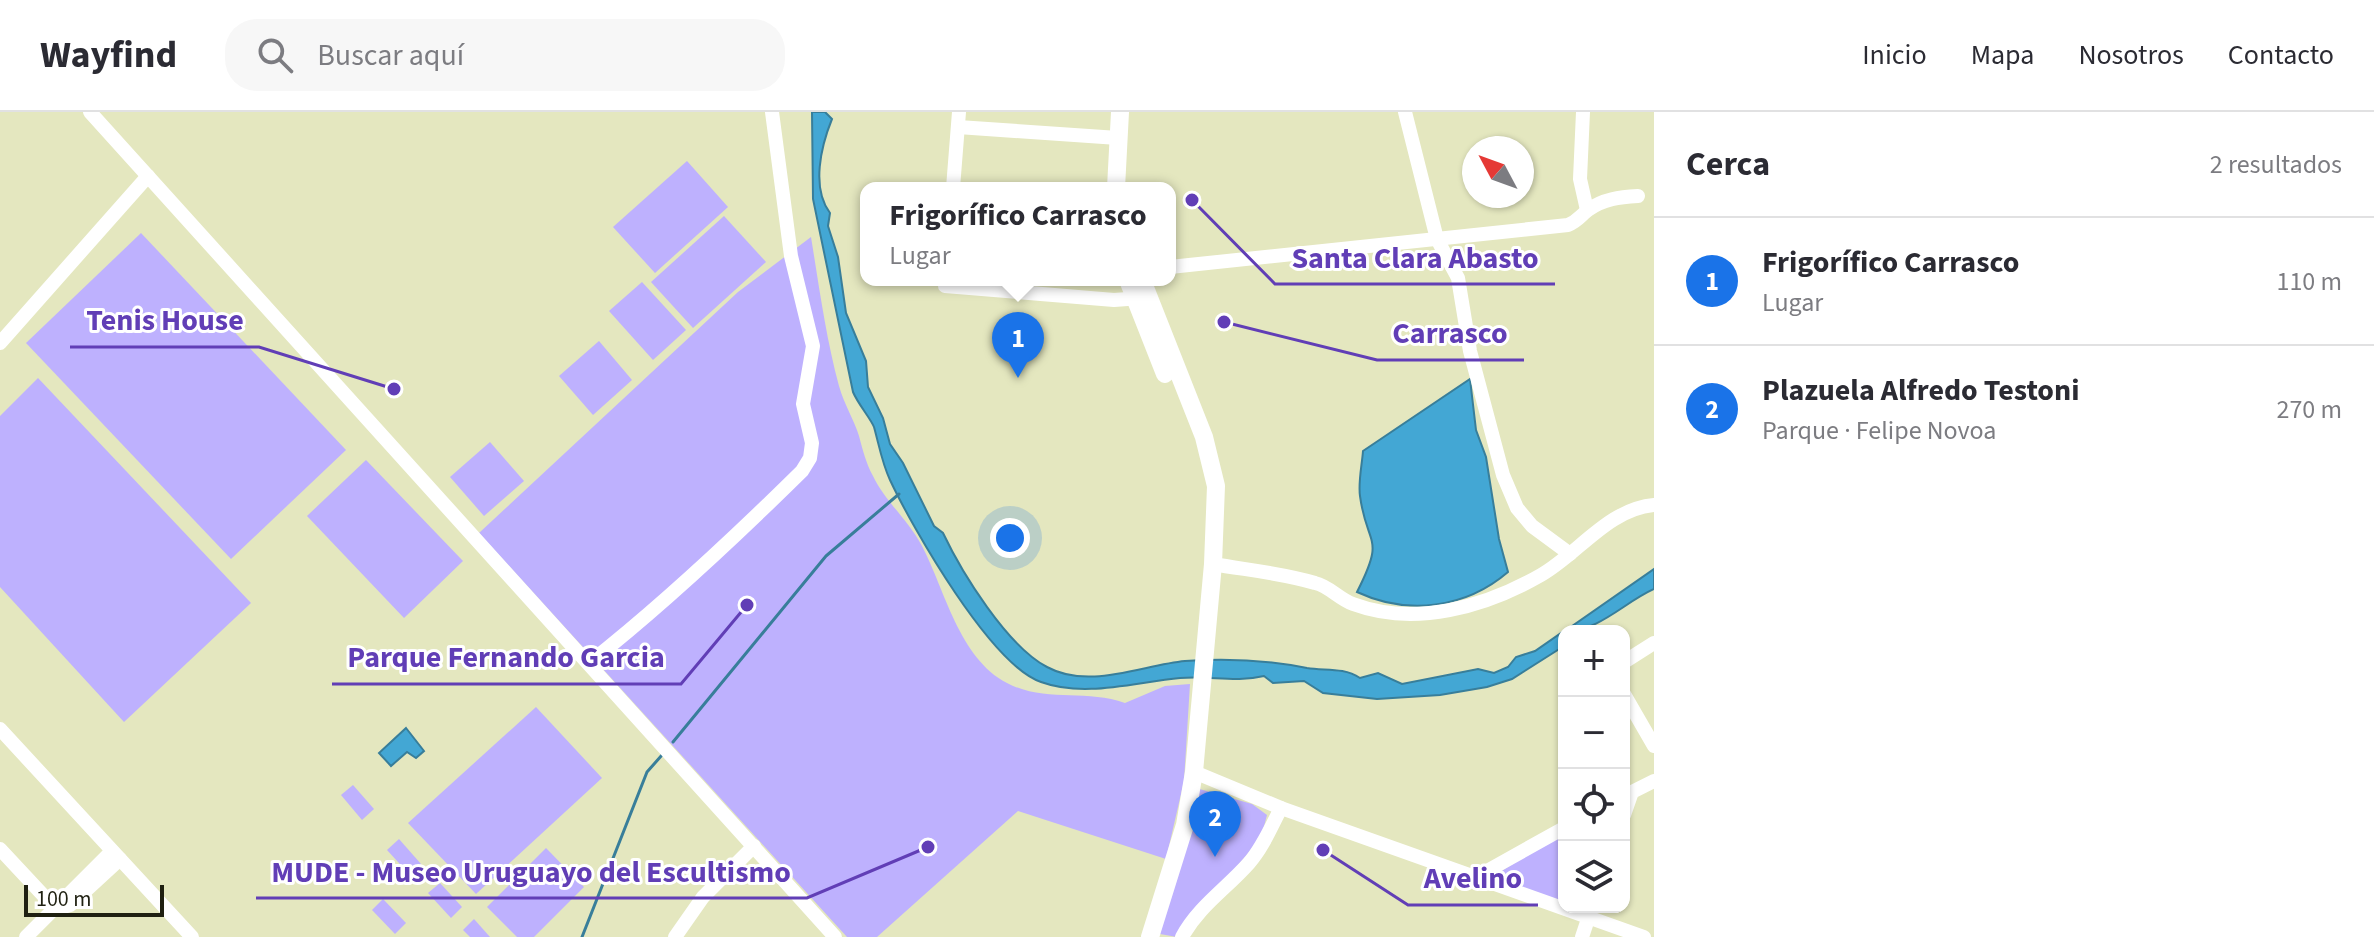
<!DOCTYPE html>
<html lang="es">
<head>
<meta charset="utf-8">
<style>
  body { margin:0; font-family:"Source Sans 3",sans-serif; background:#f7f7f7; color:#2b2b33 }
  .controls { position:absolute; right:24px; bottom:24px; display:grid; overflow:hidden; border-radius:16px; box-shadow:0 2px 6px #0004 }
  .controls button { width:72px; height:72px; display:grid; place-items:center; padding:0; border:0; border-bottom:2px solid #e1e1e2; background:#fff; color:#2b2b33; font:40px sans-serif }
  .compass { position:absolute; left:1462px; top:24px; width:72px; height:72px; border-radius:50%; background:#fff; box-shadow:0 2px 6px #0004; rotate:311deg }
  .scale { position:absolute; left:24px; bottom:20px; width:140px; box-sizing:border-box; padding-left:8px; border:4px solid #1f2011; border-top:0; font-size:22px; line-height:28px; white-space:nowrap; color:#1f2011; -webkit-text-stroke:6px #fff; paint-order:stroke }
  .you { position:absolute; left:1010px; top:426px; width:28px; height:28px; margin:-20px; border:6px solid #fff; border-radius:50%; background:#1a73e8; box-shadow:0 0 0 12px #1a73e833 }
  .badge { display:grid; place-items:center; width:52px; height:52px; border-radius:50%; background:#1a73e8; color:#fff; font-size:26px; font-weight:700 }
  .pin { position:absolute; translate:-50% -66px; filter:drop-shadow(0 2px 4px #0008) }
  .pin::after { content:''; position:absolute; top:42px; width:28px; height:24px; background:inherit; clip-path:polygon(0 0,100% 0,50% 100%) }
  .popup { position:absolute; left:860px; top:70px; width:316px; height:104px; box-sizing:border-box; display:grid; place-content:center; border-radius:16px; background:#fff; filter:drop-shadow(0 2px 6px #0005); font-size:26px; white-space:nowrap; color:#7c7c81 }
  .popup b { font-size:30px; color:#2b2b33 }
  .popup::after { content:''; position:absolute; left:50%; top:100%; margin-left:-16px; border:16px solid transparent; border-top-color:#fff }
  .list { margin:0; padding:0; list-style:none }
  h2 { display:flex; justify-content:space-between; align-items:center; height:104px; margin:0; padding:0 32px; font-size:34px }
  h2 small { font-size:26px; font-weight:400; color:#7c7c81 }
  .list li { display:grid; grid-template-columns:52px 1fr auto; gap:24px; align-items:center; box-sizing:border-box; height:128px; padding:0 32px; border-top:2px solid #e1e1e2 }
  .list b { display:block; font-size:30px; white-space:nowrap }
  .list p { margin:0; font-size:26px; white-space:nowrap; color:#7c7c81 }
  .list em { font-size:26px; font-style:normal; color:#7c7c81 }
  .icon { flex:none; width:44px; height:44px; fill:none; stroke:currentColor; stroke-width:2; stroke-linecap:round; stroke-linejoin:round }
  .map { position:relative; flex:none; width:1654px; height:825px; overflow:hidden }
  header { display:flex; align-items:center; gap:48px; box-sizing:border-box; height:112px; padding:0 40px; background:#fff; border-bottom:2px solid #e1e1e2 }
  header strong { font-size:38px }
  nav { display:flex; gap:44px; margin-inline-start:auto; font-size:28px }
  .search { width:560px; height:72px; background:#f7f7f7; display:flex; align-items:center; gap:20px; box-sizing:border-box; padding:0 28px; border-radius:32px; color:#7c7c81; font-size:30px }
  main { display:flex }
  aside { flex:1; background:#fff }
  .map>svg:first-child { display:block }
  .green { fill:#beb1fe }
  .water { fill:#43a7d4; stroke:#387e9a; stroke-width:2 }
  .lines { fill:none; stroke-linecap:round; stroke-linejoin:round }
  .stream { stroke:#387e9a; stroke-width:3 }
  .minor { stroke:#fff; stroke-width:14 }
  .major { stroke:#fff; stroke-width:18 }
  .leader { fill:none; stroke:#613eb6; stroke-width:3 }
  .callout-dot { fill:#613eb6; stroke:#fff; stroke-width:3 }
  .callout-label { font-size:30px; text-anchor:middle; font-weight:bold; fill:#613eb6; stroke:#fff; stroke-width:6; stroke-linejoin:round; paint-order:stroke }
</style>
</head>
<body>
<header>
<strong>Wayfind</strong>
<div class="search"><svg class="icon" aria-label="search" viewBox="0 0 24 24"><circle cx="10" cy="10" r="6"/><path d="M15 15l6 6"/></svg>Buscar aquí</div>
<nav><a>Inicio</a><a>Mapa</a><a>Nosotros</a><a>Contacto</a></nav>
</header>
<main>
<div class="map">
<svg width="1654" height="825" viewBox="0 0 1654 825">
  <rect width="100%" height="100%" fill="#e4e7bf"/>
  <g class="green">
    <polygon points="687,49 728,95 655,161 613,115"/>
    <polygon points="724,104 766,150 693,216 651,170"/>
    <polygon points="141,121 346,338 231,447 26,231"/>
    <path d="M 811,125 C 819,174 826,226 839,274 C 844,292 855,310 859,324 C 863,339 866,351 873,364 C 885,389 909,409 922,434 C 945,478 959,546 1007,571 C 1045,591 1085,577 1125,591 L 1165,574 L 1190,572 L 1184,669 L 1166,747 L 1018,699 L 877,825 L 847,825 L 479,421 L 738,180 Z"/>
    <polygon points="642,170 686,218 653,248 609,199"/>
    <polygon points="599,229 632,268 593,303 559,264"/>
    <polygon points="38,266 251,491 124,610 0,475 0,304"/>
    <polygon points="490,330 524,369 484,404 450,365"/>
    <polygon points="366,348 463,449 404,506 307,404"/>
    <polygon points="536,595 602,666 476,782 408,711"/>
    <polygon points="353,673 374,697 362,708 341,683"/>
    <polygon points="1196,676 1252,692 1267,703 1261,726 1177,825 1160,822"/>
    <polygon points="1564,720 1564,790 1502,768 1500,760"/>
    <polygon points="399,727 421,752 409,762 387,738"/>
    <polygon points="546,736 584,775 534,825 517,825 487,795"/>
    <polygon points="440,771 462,795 451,806 428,781"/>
    <polygon points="383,787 406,811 395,822 372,798"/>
    <polygon points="474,807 490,825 470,825 463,818"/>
  </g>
  <g class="water">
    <path d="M 812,0 L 825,0 L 832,7 C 821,34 811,76 830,101 L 828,114 L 838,145 L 846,201 L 866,249 L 868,275 L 883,306 L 890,332 L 903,351 L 934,414 L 943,421 C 962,461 1007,534 1047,555 C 1089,578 1142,553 1185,549 C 1226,546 1267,548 1307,556 C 1325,559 1343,555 1360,566 L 1378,561 L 1402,572 L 1478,557 L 1494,561 L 1508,555 L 1516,545 L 1535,539 L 1564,519 L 1564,534 L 1512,567 L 1487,575 L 1440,583 L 1377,587 L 1323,581 L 1304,569 L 1273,571 L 1264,564 C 1235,571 1209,563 1180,566 C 1135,570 1085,586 1041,570 C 991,553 913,417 890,368 C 882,351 879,333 874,315 C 871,307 858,292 853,280 L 813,87 Z"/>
    <path d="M 1470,267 L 1476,318 L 1486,345 L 1499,427 L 1508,460 C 1466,496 1408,504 1357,480 C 1386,423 1367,436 1360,384 C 1358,370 1362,353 1363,339 Z"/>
    <path d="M 1654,457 L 1654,477 C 1623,491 1600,519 1565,519 Z"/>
    <polygon points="406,616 424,639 416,646 407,640 391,654 379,641"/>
  </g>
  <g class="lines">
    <g class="stream">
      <polyline points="673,630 826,444 899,382"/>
      <polyline points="582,825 647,660 662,643"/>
    </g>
    <g class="minor">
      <polyline points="90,0 835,825"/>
      <polyline points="1405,0 1437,127 1458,166 1470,239 1503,363 1517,396 1532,414 1570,442"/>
      <polyline points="1583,0 1580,67 1587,98"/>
      <polyline points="958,15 1118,26"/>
      <polyline points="953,76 959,0"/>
      <path d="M 1170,155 L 1568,113 C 1578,109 1580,104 1588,98 C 1603,87 1620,85 1638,84"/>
      <polyline points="945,168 945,174 1114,188 1141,186"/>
      <polyline points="0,231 148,64"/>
      <path d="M 1213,452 C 1247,458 1282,461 1315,471 C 1329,474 1339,487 1353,492 C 1415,515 1485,495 1541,463 C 1578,442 1608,397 1654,393"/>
      <polyline points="1624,550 1654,531"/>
      <path d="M 589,551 C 664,492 734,426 802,359 L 810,346 L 812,331 L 803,292 L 813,234 L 791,144 L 772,0"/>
      <polyline points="1624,582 1654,634"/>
      <polyline points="0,617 192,825"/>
      <polyline points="1194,660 1281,696 1644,825"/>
      <polyline points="1624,684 1654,669"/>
      <polyline points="1624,703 1632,680"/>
      <polyline points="0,737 56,797"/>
      <polyline points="1478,764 1564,716"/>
      <polyline points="60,796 70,793 120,747"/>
      <polyline points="26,825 112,739"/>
      <polyline points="675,825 703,785 754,734"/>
      <path d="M 1182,825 C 1199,794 1226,777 1249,751 C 1263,735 1271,715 1281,696"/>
      <polyline points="1582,825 1592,795"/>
    </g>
    <g class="major">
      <polyline points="1116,76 1120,0"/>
      <polyline points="1128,168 1165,262"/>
      <polyline points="1142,168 1204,325 1216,374 1213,452 1194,660 1185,713 1150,825"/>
    </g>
  </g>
  <path class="leader" d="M1192 88L1275 172H1555M394 277L259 235H70M1224 210L1377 248H1524M747 493L681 572H332M928 735L807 786H256M1323 738L1408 793H1538"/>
  <g class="callout-dot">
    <circle cx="1192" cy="88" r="8"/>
    <circle cx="394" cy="277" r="8"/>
    <circle cx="1224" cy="210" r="8"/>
    <circle cx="747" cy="493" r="8"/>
    <circle cx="928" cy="735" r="8"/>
    <circle cx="1323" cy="738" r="8"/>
  </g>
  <g class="callout-label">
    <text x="1415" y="156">Santa Clara Abasto</text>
    <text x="165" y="218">Tenis House</text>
    <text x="1450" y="231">Carrasco</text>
    <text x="506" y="555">Parque Fernando Garcia</text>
    <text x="531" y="770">MUDE - Museo Uruguayo del Escultismo</text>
    <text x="1473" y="776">Avelino</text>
  </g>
</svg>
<div class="controls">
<button>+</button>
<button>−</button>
<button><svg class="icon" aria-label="locate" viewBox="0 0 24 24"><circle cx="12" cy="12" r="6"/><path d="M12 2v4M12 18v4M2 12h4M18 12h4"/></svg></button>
<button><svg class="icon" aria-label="layers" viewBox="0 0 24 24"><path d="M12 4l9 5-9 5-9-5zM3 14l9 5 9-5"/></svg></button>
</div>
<svg class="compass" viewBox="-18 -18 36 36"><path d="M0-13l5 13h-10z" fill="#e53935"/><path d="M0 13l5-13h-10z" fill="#7c7c81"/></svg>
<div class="scale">100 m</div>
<div class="you"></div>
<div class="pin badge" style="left:1018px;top:266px">1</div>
<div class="popup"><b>Frigorífico Carrasco</b>Lugar</div>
<div class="pin badge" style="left:1215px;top:745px">2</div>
</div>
<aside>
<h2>Cerca<small>2 resultados</small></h2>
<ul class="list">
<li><span class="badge">1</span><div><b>Frigorífico Carrasco</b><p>Lugar</p></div><em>110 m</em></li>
<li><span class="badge">2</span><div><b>Plazuela Alfredo Testoni</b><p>Parque · Felipe Novoa</p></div><em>270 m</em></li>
</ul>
</aside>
</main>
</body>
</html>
